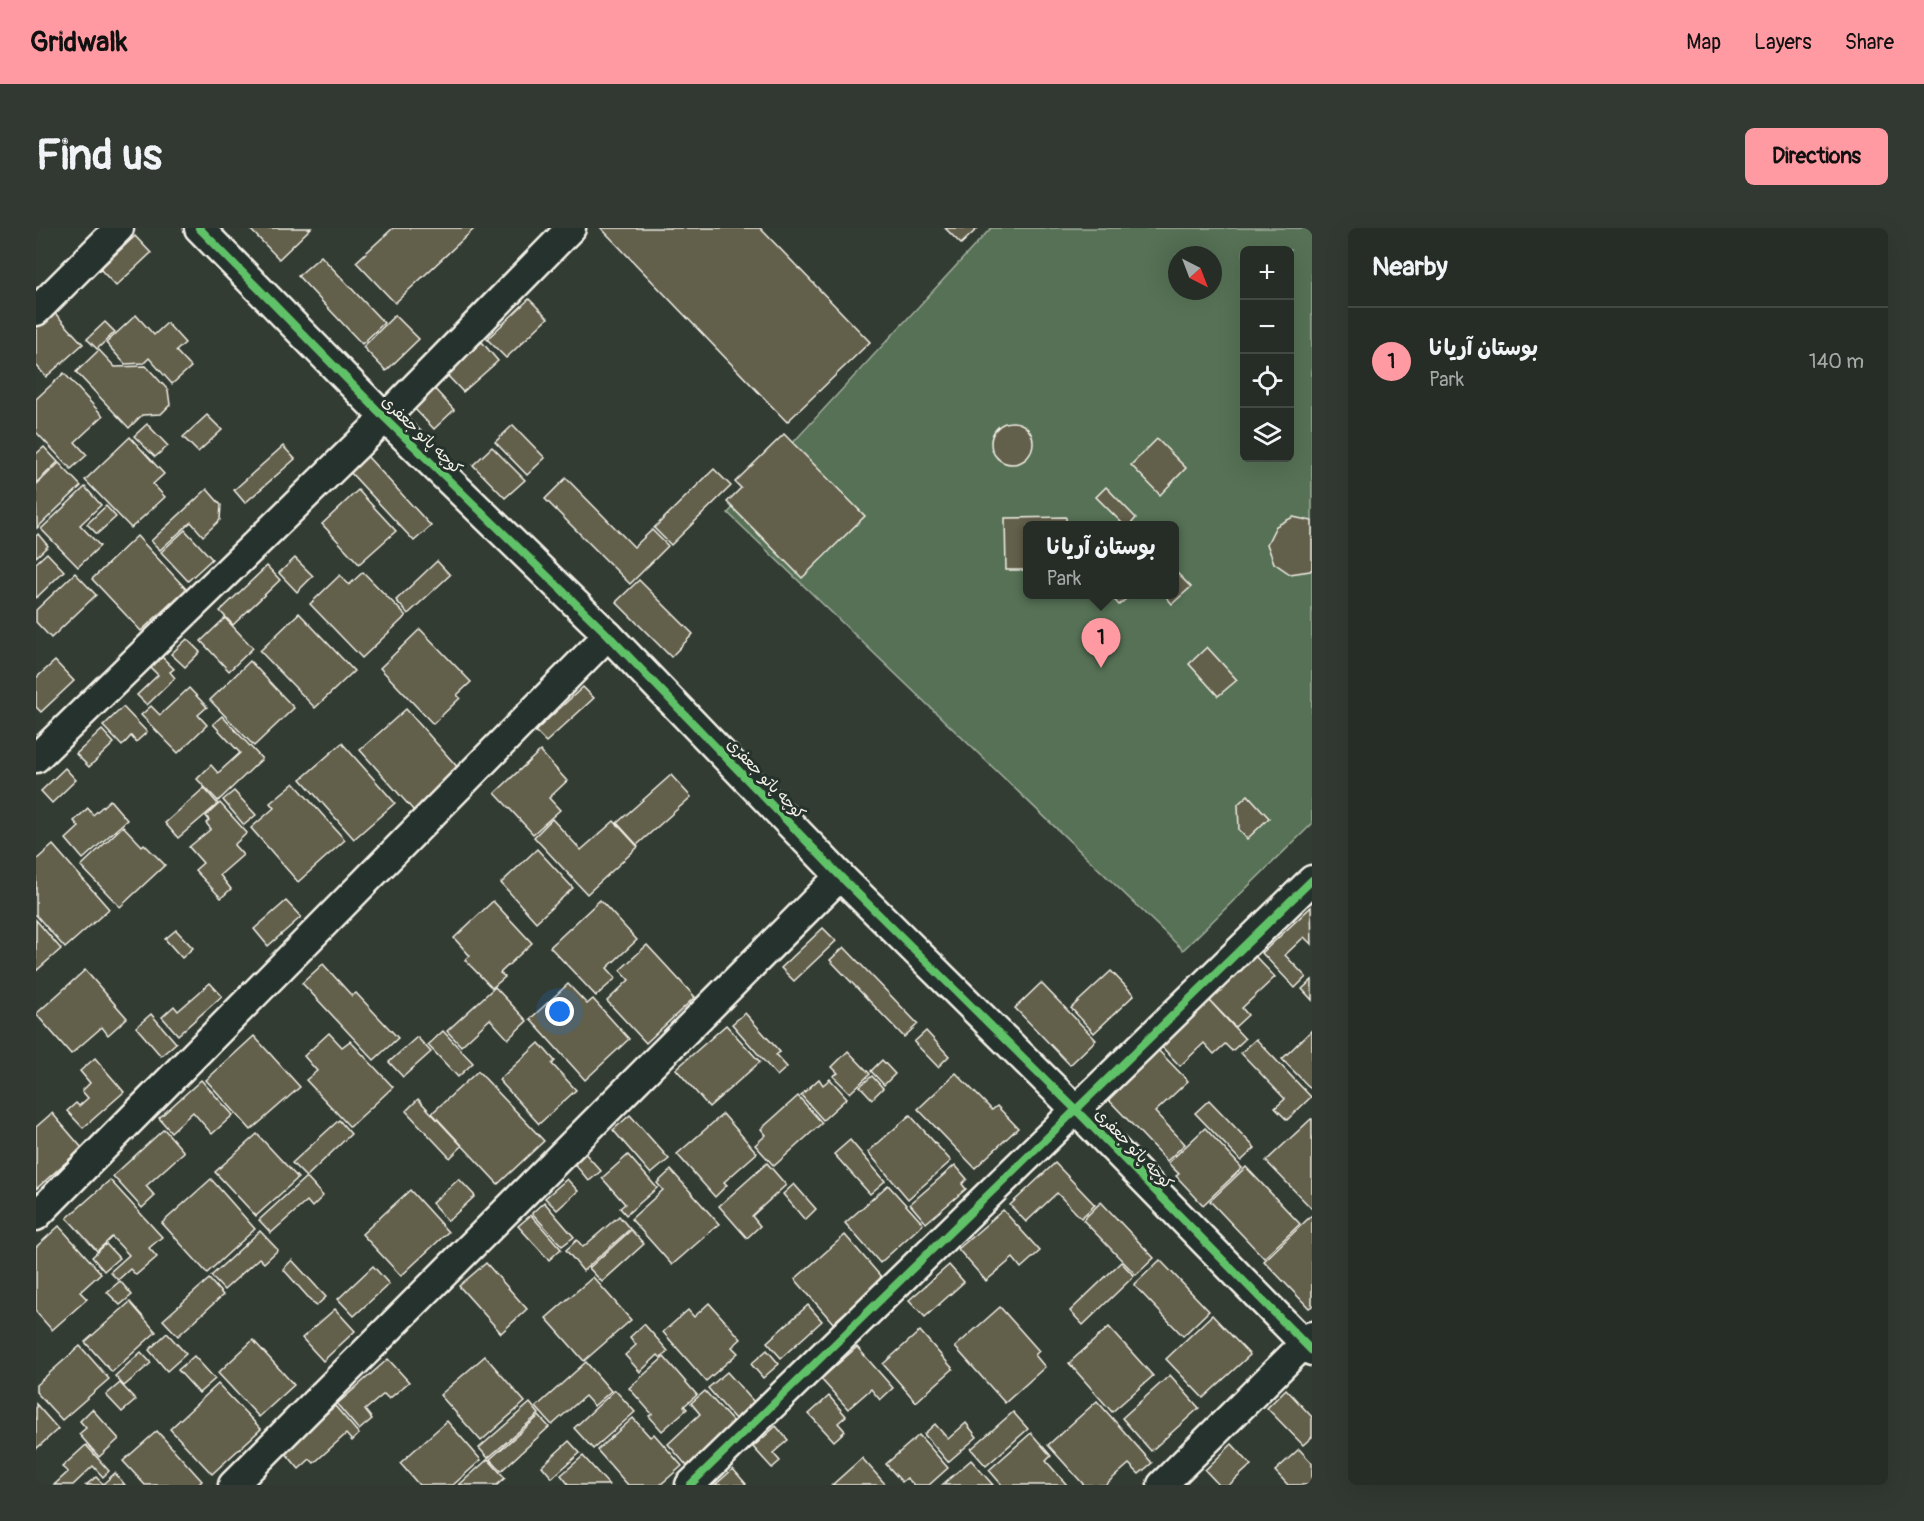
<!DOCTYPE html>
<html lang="en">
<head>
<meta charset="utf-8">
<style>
  body { margin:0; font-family:Pangolin,"Playpen Sans Arabic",sans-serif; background:#323932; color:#f1f3f6 }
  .controls { position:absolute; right:18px; top:18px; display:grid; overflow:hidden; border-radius:9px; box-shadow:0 6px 24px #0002 }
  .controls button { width:54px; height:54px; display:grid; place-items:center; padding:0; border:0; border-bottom:2px solid #424943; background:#262d26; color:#f1f3f6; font:30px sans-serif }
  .compass { position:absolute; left:1132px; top:18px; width:54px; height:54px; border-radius:50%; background:#262d26; box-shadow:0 6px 24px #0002; rotate:138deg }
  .you { position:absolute; left:524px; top:784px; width:21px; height:21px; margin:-15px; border:4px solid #fff; border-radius:50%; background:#1a73e8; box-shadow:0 0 0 9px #1a73e833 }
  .badge { display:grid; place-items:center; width:39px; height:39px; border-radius:50%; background:#ff9aa2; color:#111; font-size:20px; font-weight:700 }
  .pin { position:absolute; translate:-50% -50px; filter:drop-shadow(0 2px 3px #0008) }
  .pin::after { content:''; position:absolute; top:32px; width:21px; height:18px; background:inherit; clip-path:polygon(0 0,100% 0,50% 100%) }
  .popup { position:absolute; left:987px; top:293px; width:156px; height:78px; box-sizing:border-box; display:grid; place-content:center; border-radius:9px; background:#262d26; filter:drop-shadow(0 2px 4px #0005); font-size:20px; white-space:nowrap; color:#a4a8a7 }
  .popup b { font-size:22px; color:#f1f3f6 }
  .popup::after { content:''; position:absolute; left:50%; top:100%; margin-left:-12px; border:12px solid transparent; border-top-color:#262d26 }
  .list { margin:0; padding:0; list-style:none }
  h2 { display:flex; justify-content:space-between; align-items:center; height:78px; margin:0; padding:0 24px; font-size:26px }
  h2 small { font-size:20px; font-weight:400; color:#a4a8a7 }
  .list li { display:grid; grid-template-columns:39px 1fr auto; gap:18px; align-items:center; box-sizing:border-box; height:108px; padding:0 24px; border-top:2px solid #424943 }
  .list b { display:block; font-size:22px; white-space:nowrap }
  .list p { margin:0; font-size:20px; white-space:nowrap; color:#a4a8a7 }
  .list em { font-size:20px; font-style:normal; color:#a4a8a7 }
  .icon { flex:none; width:33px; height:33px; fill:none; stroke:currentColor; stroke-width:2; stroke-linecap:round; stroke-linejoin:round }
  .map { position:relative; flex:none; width:1276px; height:1257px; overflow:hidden; border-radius:9px }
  header { display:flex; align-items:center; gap:36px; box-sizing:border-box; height:84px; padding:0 30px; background:#ff9aa2; color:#111 }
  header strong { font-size:28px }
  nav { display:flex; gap:33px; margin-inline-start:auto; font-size:21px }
  .intro { display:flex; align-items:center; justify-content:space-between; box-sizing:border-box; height:144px; padding:0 36px }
  h1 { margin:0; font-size:42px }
  .button { padding:15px 27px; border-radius:9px; background:#ff9aa2; color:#111; font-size:21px; font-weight:700 }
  main { display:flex; gap:36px; padding:0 36px }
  aside { flex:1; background:#262d26; border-radius:9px; box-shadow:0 6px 24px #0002 }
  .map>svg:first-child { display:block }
  .green { fill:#567157; stroke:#a5b1a0; stroke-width:1.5; fill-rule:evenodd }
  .building { fill:#625f4b; stroke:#f4f1e8; stroke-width:1.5 }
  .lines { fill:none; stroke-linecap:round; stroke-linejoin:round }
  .minor-casing { stroke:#f4f1e8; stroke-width:33 }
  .minor { stroke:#26332d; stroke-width:28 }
  .cycleway-casing { stroke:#26332d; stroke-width:11 }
  .cycleway { stroke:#61c268; stroke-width:8 }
  .labels { text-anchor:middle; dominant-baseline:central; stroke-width:6; stroke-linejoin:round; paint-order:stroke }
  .street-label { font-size:16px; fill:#f4f1e8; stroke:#26332d }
</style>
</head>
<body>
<header>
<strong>Gridwalk</strong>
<nav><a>Map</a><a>Layers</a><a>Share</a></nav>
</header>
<div class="intro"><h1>Find us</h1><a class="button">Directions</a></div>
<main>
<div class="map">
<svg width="1276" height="1257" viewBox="0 0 1276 1257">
  <rect width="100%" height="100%" fill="#323c33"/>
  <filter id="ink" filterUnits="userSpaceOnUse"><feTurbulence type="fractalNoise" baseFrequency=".0167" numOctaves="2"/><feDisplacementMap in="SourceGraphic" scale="12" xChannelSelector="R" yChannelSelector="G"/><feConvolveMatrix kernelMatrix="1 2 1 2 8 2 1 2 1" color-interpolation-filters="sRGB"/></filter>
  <g filter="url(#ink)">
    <path class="green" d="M 955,0 L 1276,0 L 1276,596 L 1147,722 L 692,285 ZM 1208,22 L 1254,22 L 1254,230 L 1208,230 ZM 1141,27 L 1177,27 L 1177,63 L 1141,63 ZM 992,298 L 1138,298 L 1138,366 L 992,366 Z"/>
    <g class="building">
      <polygon points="213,0 275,0 243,31"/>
      <polygon points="357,0 439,0 359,75 320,34"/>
      <polygon points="565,0 724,0 834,114 751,194"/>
      <polygon points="909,0 942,0 925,16"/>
      <polygon points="99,8 115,25 80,58 64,41"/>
      <polygon points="285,28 348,95 326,116 262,48"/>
      <polygon points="493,71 512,90 470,130 451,111"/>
      <polygon points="17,83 47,116 10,149 0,137 0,98"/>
      <polygon points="100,87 118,107 131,95 149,115 140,123 155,139 136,156 113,130 108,135 89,136 70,115"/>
      <polygon points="359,87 383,111 350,143 327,119"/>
      <polygon points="69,94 79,104 61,121 51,111"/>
      <polygon points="446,114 462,133 427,164 410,146"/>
      <polygon points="63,122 79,139 110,138 132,162 134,177 125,186 106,187 93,200 40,144"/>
      <polygon points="28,145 67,188 39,214 51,227 35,241 0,204 0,171"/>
      <polygon points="395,157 418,182 398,201 375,177"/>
      <polygon points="171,187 186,202 162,224 147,209"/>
      <circle cx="976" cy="215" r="21"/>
      <polygon points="111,196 132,218 119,229 98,208"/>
      <polygon points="477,197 509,230 491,247 459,214"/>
      <polygon points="748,206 829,288 766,350 691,274 705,260 699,254"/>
      <polygon points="94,209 128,246 117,256 129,269 95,300 49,252"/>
      <polygon points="1121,211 1150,240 1124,267 1095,237"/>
      <polygon points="247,218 259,231 209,275 198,262"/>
      <polygon points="8,219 22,234 0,255 0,226"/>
      <polygon points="456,219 489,252 469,270 437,237"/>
      <polygon points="330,227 395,298 378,313 313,243"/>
      <polygon points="23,235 45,258 1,300 0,257"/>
      <polygon points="678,241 695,258 635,317 618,300"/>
      <polygon points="530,250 598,319 616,302 632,318 594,356 509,271"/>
      <polygon points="49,259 65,277 44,297 64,318 42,339 5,301"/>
      <polygon points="1070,259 1100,290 1093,298 1089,298 1060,269"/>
      <polygon points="171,261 185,277 184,292 167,308 155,294 124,322 115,313"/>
      <polygon points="322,262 360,303 323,336 286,296"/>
      <polygon points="70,278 80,289 61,306 51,296"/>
      <polygon points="1030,289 1030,298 992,298 992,342 970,342 969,290"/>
      <polygon points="1257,289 1276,293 1276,341 1274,343 1254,346 1238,335 1231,316 1240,298"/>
      <polygon points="149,302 176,331 152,353 125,324"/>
      <polygon points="2,306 12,318 0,329 0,308"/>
      <polygon points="101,308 150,361 105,403 56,351"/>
      <polygon points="11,325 28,343 0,370 0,335"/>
      <polygon points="259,330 277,348 261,364 243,345"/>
      <polygon points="401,333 414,347 372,386 360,372"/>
      <polygon points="231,338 244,352 197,397 184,383"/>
      <polygon points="327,344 370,388 326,430 274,376 304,347 313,357"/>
      <polygon points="39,345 60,367 15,410 0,394 0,382"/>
      <polygon points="1141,345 1155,359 1136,376 1128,366 1138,366 1138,347"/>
      <polygon points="603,352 657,406 635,429 580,374"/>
      <polygon points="1073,366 1090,366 1092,369 1083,377"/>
      <polygon points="263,385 318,443 279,480 224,423"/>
      <polygon points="189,390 217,420 193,443 165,413"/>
      <polygon points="384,401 435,454 421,467 424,470 397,496 344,440"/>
      <polygon points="151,411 164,424 149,439 135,426"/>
      <polygon points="1171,419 1201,452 1182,468 1153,436"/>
      <polygon points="126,429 138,441 134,444 139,450 111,477 101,467 122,447 114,439"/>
      <polygon points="19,433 38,453 5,484 0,479 0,450"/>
      <polygon points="214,433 258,480 218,518 174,472"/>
      <polygon points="547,459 558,470 510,514 499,503"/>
      <polygon points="153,460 171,479 162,487 171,497 142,525 105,487 115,478 124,487"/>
      <polygon points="87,479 111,504 100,514 95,508 86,518 67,498"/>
      <polygon points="370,481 424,542 378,583 324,522"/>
      <polygon points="186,488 226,531 182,573 161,551 175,537 182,545 204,525 177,496"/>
      <polygon points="66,502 78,515 53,539 40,526"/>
      <polygon points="306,515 359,575 318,611 265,551"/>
      <polygon points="504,523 531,553 513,570 524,582 497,606 459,565"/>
      <polygon points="29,540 40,552 16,575 5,563"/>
      <polygon points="635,547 655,569 601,617 581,595"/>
      <polygon points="258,555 309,612 262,654 215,600 238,580 234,575"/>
      <polygon points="168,560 182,576 142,610 129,595"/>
      <polygon points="198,563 220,587 208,597 187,572"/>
      <polygon points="1212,567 1233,590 1211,611 1203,602 1202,576"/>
      <polygon points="74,572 91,592 47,631 30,611 43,599 38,593 52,580 57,587"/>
      <polygon points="184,575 211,605 198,617 207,627 184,647 195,661 185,670 159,642 167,635 153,619 175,601 170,595 173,592 170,588"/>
      <polygon points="516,591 545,622 578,593 602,619 551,666 498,609"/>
      <polygon points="87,598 106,618 108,616 129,637 84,679 45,638"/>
      <polygon points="17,617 73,681 29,720 0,687 0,632"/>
      <polygon points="501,621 537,660 500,694 465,655"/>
      <polygon points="564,672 601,712 571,740 580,750 560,768 514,719"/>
      <polygon points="250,673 265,689 232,718 218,701"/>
      <polygon points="457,673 496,715 464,745 469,749 456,760 429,732 434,728 418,710"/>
      <polygon points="1275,679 1276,717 1268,709 1249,727 1270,749 1259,760 1226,725"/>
      <polygon points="0,692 25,721 0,743"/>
      <polygon points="787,700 800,713 758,753 745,740"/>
      <polygon points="140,702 157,720 146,730 129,711"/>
      <polygon points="611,717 659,769 610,815 571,773 593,752 584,742"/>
      <polygon points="808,719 882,796 868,809 794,732"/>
      <polygon points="1219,728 1239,749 1206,780 1212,787 1199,799 1173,772"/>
      <polygon points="287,736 316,768 320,765 362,810 338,832 266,755"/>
      <polygon points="49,742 91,790 72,807 66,799 35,826 0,786"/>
      <polygon points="1075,743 1098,767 1058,805 1035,780"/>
      <polygon points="1276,752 1276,772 1266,761"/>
      <polygon points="174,755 186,768 142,807 126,789 138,778 142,783"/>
      <polygon points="1005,755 1060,812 1034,837 979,780"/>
      <polygon points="532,756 551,776 557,771 593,811 549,852 494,791"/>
      <polygon points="459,759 491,793 472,811 454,791 425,818 411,803"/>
      <polygon points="1173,772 1209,811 1196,823 1189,816 1178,826 1168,815 1144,838 1125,818"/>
      <polygon points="709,785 744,824 740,827 751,839 741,848 696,796"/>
      <polygon points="115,786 140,815 125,828 100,799"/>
      <polygon points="690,797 724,834 673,879 640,841"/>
      <polygon points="1276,802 1276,862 1246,831"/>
      <polygon points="407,803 437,835 422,849 392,817"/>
      <polygon points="890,803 913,828 902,839 878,814"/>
      <polygon points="293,805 306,819 314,813 357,859 314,899 270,852 281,843 268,828"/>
      <polygon points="218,808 264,859 215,902 170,852"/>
      <polygon points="381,809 395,824 367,849 353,834"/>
      <polygon points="1220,811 1275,869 1251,892 1239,880 1249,871 1205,825"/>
      <polygon points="503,815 519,833 516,836 540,862 503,896 463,852"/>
      <polygon points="1121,821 1152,853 1119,884 1149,916 1131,933 1070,869"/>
      <polygon points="812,823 834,846 814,865 797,848 802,845 796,839"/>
      <polygon points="59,830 88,864 47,900 31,883 40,875 43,878 52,870 46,863 54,855 44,843"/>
      <polygon points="846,832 859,846 848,857 835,843"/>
      <polygon points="442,843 508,913 462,956 396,885"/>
      <polygon points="920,845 956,882 961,878 982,900 939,940 882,881"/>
      <polygon points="836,848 847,860 836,871 824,858"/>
      <polygon points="783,851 787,857 794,851 811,870 787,892 765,867"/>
      <polygon points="165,852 197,887 176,906 157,884 135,904 123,890"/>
      <polygon points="762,868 786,895 738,938 719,917 730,907 725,901"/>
      <polygon points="382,871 426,918 414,930 370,883"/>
      <polygon points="1173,872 1219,920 1205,933 1159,885"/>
      <polygon points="16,885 46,920 0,961 0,899"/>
      <polygon points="687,886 721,925 688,954 691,957 679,969 641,926"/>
      <polygon points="594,887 633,931 615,946 577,902"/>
      <polygon points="874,887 915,933 872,971 832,924"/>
      <polygon points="1275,891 1276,891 1276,981 1230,933"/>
      <polygon points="303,892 315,906 270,949 256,935"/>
      <polygon points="1169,900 1206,940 1167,977 1140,948 1143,946 1132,935"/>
      <polygon points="128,901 148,924 110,958 119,968 106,980 77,948"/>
      <polygon points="221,906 262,950 220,988 179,944"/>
      <polygon points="814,912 849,953 834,966 798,926"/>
      <polygon points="547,923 565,943 553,953 536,933"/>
      <polygon points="592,927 621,960 590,987 584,980 589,976 566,950"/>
      <polygon points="731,935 750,957 716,988 724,998 711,1010 683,978"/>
      <polygon points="1019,935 1059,977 1045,990 1021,965 990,994 974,977"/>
      <polygon points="919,937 931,951 926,956 930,961 890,995 874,976"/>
      <polygon points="1210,939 1264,996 1228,1030 1174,973"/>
      <polygon points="635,942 683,996 636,1037 595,991 627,962 621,955"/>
      <polygon points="270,949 287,968 276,979 271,973 235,1005 223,992"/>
      <polygon points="175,951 219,1001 171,1045 126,995"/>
      <polygon points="423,951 439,968 412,993 396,975"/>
      <polygon points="531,951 542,963 521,982 509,970"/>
      <polygon points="74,952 126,1009 113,1020 121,1029 100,1047 94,1041 82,1052 74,1044 93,1027 76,1009 61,1023 31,990"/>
      <polygon points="758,956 780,981 769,992 747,966"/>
      <polygon points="852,957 887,996 844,1035 809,995"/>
      <polygon points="374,962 412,1004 365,1048 326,1006"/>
      <polygon points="508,974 538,1009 526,1018 496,985"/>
      <polygon points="1065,974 1118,1030 1100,1047 1047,992"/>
      <polygon points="967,982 1004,1023 985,1040 977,1030 950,1053 922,1021"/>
      <polygon points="495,987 525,1021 513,1032 482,998"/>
      <polygon points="1276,987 1276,1078 1273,1080 1228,1033"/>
      <polygon points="583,988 594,1001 547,1043 530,1022 541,1012 547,1019"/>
      <polygon points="23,998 65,1045 44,1064 51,1071 16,1102 0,1084 0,1019"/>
      <polygon points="595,1002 608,1016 566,1054 553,1040"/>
      <polygon points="224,1003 242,1022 228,1035 223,1030 188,1062 175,1048"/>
      <polygon points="809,1007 847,1051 797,1095 759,1051"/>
      <polygon points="70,1016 83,1030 68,1043 56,1029"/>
      <polygon points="256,1032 290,1069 280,1078 247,1041"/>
      <polygon points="1124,1032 1173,1083 1147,1108 1098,1057"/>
      <polygon points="1085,1034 1098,1048 1047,1097 1034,1083"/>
      <polygon points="450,1035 491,1081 465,1105 423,1058"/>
      <polygon points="913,1037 928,1054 889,1089 873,1072"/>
      <polygon points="337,1038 353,1056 318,1088 302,1071"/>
      <polygon points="557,1049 595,1092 548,1133 510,1090"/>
      <polygon points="173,1051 187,1067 142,1108 127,1092"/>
      <polygon points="84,1053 96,1067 84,1077 71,1064"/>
      <polygon points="94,1074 120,1104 76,1144 49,1114"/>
      <polygon points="673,1075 705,1111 696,1119 702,1125 670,1153 627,1104 652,1082 658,1089"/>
      <polygon points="772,1077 786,1093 745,1130 731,1114"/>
      <polygon points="964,1079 1003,1123 999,1127 1009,1139 969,1175 919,1119"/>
      <polygon points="299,1081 319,1103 287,1133 266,1110"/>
      <polygon points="1176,1087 1214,1127 1167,1170 1130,1131"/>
      <polygon points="608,1096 632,1123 625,1130 622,1127 604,1144 589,1127 600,1117 594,1109"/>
      <polygon points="1073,1099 1117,1148 1076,1184 1033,1135"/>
      <polygon points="884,1103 917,1141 880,1174 847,1136"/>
      <polygon points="131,1105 150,1126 131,1143 113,1122"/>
      <polygon points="217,1112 258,1157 223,1189 182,1145"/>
      <polygon points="44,1118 73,1151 26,1192 0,1164 0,1157"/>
      <polygon points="821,1119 857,1160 844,1172 835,1161 812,1181 785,1151"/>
      <polygon points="731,1122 743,1136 727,1150 715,1136"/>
      <polygon points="105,1124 115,1135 88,1158 79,1148"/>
      <polygon points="158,1128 179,1151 163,1165 142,1142"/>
      <polygon points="449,1128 489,1174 445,1213 404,1167"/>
      <polygon points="628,1129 661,1167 648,1178 651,1181 626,1203 613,1188 616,1186 593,1160"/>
      <polygon points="352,1131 373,1154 353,1171 348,1166 329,1182 336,1191 323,1202 301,1176"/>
      <polygon points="550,1134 575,1163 558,1178 549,1168 516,1197 500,1179"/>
      <polygon points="691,1144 718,1174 699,1191 672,1160"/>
      <polygon points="1134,1147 1163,1180 1115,1223 1086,1190"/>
      <polygon points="84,1155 100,1172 86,1184 70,1167"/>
      <polygon points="182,1156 225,1201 176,1246 134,1201"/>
      <polygon points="1250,1161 1276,1189 1276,1209 1267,1217 1231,1180"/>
      <polygon points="579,1162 599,1184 557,1221 538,1200"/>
      <polygon points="669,1163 698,1195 651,1238 632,1216 664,1186 655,1175"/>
      <polygon points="793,1168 810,1188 802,1195 809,1203 798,1213 773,1186"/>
      <polygon points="1061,1173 1116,1235 1103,1246 1093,1236 1069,1257 1048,1257 1012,1217"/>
      <polygon points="494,1175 503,1186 452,1230 443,1220"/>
      <polygon points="0,1176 22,1201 0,1221"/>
      <polygon points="299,1178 323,1206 316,1213 310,1206 278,1235 274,1231 263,1241 248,1223"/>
      <polygon points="56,1181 83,1211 63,1229 43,1206 50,1200 44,1193"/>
      <polygon points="977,1184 992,1201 950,1238 935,1221"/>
      <polygon points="503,1188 513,1199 465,1243 454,1231"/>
      <polygon points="597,1190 614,1209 618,1206 646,1238 624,1257 592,1257 561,1222"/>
      <polygon points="411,1193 445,1232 417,1257 383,1257 364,1235"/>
      <polygon points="930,1195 941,1209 912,1234 888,1206 899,1196 912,1211"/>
      <polygon points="740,1198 752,1212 737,1225 744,1233 736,1240 717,1219"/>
      <polygon points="121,1203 166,1253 162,1257 109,1257 87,1233"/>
      <polygon points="995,1205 1015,1228 1010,1233 1031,1257 966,1257 953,1242"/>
      <polygon points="883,1207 912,1240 893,1257 878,1257 871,1250 866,1254 850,1236"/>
      <polygon points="533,1213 544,1225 516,1250 506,1238"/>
      <polygon points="1196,1216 1215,1237 1193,1257 1183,1257 1169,1242"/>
      <polygon points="50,1217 73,1243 67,1249 57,1238 37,1257 18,1257 32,1244 26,1239"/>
      <polygon points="1263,1221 1276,1235 1276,1257 1252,1257 1239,1243"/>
      <polygon points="547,1228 573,1257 533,1257 525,1247"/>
      <polygon points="826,1230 850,1257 796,1257"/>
      <polygon points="452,1231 469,1250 461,1257 423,1257"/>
      <polygon points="935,1232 957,1257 906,1257"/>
      <polygon points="697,1241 710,1256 708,1257 679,1257"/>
      <polygon points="79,1245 89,1257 50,1257 60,1249 67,1256"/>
    </g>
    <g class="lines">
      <defs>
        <g id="minor">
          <polyline points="163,0 349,190 572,407 804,648 1040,882 1276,1123"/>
          <polyline points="0,83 83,0"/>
          <polyline points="0,530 349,190 535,0"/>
          <polyline points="0,988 572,407"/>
          <polyline points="197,1257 804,648"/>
          <polyline points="654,1257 1276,652"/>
          <polyline points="1126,1257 1276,1108"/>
        </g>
      </defs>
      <use href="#minor" class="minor-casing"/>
      <use href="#minor" class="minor"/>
      <defs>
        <g id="cycleway">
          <polyline points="163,0 349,190 572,407 804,648 1040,882 1276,1123"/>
          <polyline points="654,1257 1276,652"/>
        </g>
      </defs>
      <use href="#cycleway" class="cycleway-casing"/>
      <use href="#cycleway" class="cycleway"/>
    </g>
  </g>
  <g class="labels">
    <g class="street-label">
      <text transform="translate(386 207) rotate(44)">کوچه پاتو جعفری</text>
      <text transform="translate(730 551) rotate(46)">کوچه پاتو جعفری</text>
      <text transform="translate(1098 921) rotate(46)">کوچه پاتو جعفری</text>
    </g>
  </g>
</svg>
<div class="controls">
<button>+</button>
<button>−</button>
<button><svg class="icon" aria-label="locate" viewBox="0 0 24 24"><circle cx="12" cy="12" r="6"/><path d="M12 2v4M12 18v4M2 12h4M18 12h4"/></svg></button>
<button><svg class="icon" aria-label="layers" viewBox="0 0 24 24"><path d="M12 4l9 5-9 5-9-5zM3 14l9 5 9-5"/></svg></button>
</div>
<svg class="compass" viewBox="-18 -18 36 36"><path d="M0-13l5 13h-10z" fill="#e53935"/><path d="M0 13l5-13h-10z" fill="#a4a8a7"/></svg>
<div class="you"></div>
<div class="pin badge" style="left:1065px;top:440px">1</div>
<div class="popup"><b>بوستان آریانا</b>Park</div>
</div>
<aside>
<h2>Nearby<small></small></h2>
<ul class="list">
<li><span class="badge">1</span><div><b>بوستان آریانا</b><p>Park</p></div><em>140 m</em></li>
</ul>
</aside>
</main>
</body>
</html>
